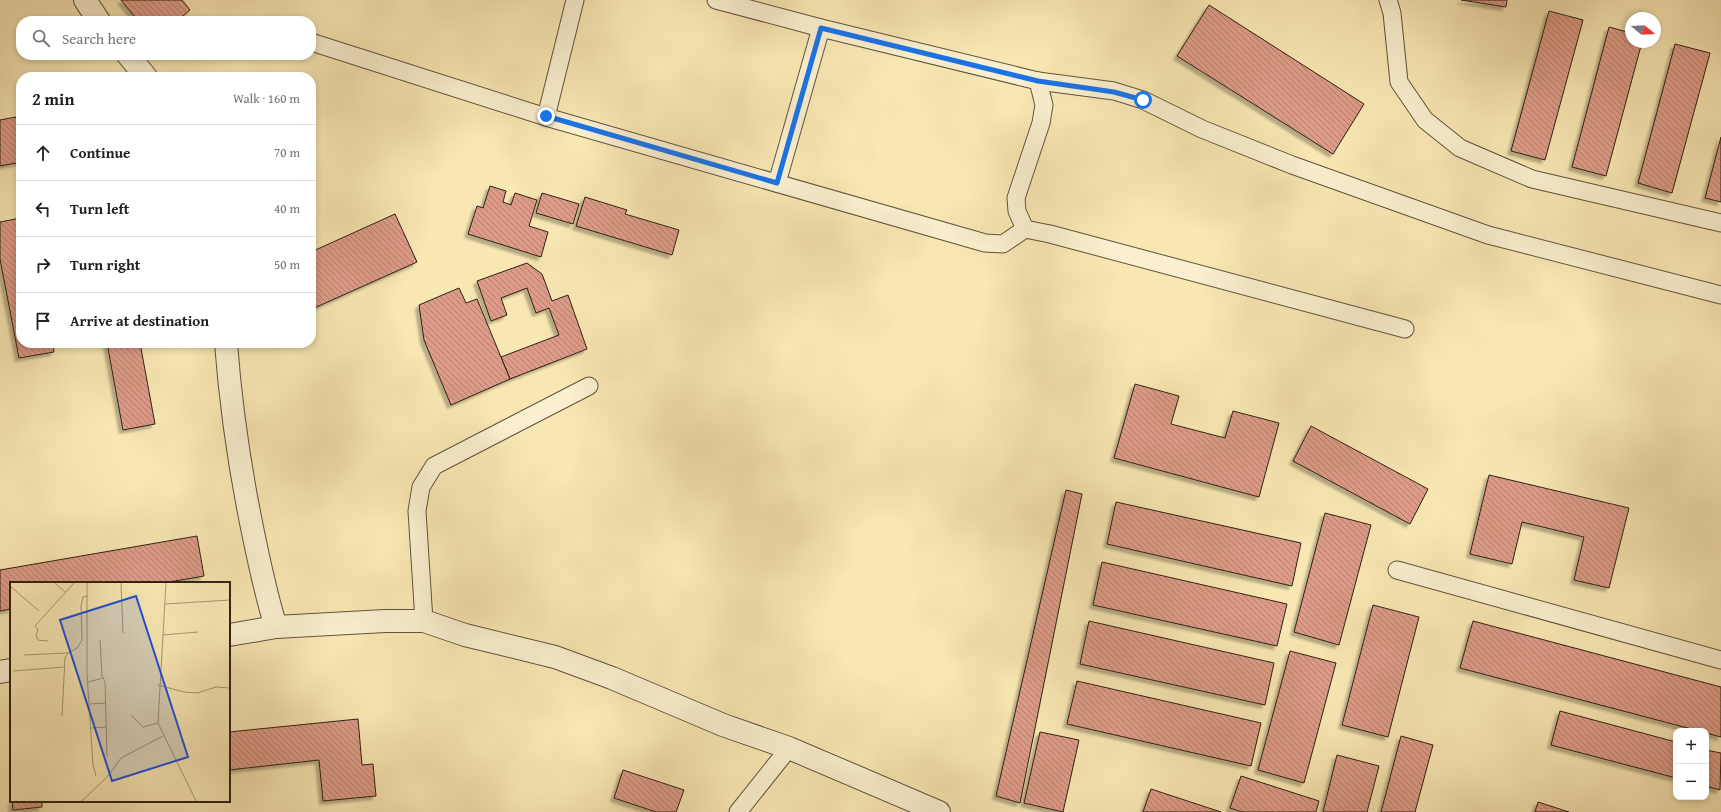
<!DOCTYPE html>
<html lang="en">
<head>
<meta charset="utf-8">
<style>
  body { margin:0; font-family:"Gentium Book Plus",serif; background:#f6f6f6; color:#202124 }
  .controls { position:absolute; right:12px; bottom:12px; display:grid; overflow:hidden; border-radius:8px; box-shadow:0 2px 6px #0003 }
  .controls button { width:36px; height:36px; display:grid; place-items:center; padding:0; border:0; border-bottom:1px solid #e0e0e0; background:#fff; color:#202124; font:20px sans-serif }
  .compass { position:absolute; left:1625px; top:12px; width:36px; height:36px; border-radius:50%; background:#fff; box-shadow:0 2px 6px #0003; rotate:108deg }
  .stop { position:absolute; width:12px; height:12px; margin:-9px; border:3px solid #1a73e8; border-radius:50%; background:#fff }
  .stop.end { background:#1a73e8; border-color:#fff; box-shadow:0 1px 4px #0008 }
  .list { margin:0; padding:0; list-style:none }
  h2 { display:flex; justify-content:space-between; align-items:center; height:52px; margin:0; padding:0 16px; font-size:17px }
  h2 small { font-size:13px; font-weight:400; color:#757577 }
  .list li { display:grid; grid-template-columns:26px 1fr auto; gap:12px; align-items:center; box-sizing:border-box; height:56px; padding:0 16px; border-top:1px solid #e0e0e0 }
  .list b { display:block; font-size:15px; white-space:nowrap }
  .list em { font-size:13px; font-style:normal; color:#757577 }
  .icon { flex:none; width:22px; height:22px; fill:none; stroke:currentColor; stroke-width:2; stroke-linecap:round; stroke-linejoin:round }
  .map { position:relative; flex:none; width:1721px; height:812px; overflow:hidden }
  .search { position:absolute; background:#fff; box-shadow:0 2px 6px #0003; left:16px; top:16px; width:300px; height:44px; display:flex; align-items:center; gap:10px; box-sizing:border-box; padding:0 14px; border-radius:16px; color:#757577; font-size:15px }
  .panel { position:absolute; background:#fff; box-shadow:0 2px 6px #0003; left:16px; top:72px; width:300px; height:276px; border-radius:16px }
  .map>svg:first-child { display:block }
  .building { fill:url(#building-back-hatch); stroke:#2e2213; filter:url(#shadow) }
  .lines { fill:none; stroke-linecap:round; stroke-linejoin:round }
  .lane-casing { stroke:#60533b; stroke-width:19 }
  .street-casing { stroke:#60533b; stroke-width:24 }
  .lane { stroke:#faefce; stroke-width:17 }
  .street { stroke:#faefce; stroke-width:22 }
  .route { stroke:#1a73e8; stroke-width:5 }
  .inset-road { fill:none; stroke:#a79873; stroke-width:1 }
  .view { fill:#1d4ed8; fill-opacity:0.15; stroke:#1d4ed8; stroke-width:2 }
  .inset-edge { fill:none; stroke:#2e2213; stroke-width:2 }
</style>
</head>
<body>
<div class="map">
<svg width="1721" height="812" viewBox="0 0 1721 812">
  <defs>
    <pattern id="building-back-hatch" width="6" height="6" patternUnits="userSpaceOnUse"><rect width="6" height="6" fill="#de9c88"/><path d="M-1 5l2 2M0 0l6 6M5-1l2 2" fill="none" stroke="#b47f6e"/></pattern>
    <filter id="shadow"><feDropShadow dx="-3.5" dy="3.5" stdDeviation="1" flood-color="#0004"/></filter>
  </defs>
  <rect width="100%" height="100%" fill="#f8e7b3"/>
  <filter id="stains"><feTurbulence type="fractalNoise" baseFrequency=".005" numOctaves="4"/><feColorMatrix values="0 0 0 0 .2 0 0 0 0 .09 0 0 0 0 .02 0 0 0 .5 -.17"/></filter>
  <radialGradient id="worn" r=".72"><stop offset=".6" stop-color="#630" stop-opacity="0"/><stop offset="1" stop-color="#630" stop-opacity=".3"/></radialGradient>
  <g class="building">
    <polygon points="121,0 182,0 190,10 177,21 138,21"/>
    <polygon points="1461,0 1507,0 1506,7"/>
    <polygon points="1209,5 1364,104 1333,154 1177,56"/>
    <polygon points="1549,11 1583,20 1545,160 1511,151"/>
    <polygon points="1609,27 1631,33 1631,42 1642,42 1606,176 1572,167"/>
    <polygon points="1675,44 1710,53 1672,193 1638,183"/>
    <polygon points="16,117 21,142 21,162 0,166 0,120"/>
    <polygon points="1721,137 1721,202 1705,198"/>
    <polygon points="490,186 506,191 503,202 511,205 515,193 537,200 529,226 548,232 541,257 468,234 477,206 483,208"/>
    <polygon points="542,193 579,204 573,224 536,213"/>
    <polygon points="585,197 627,210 625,214 679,230 672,255 576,226"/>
    <polygon points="395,214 417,262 312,309 311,306 311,252"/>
    <polygon points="21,218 21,343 53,343 54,352 19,358 0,259 0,222"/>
    <polygon points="527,263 542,274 552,301 568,295 587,349 510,379 501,357 559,335 549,308 536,313 527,288 501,298 507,315 491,321 477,281"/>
    <polygon points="459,288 466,303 477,299 510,379 451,405 424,340 419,305"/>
    <polygon points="107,343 140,343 155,424 123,430"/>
    <polygon points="1135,384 1179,396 1171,424 1225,438 1233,411 1279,423 1259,497 1114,458"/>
    <polygon points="1311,426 1428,489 1410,524 1293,461"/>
    <polygon points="1489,475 1629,508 1609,588 1574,580 1584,537 1522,522 1512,564 1470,554"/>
    <polygon points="1066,490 1082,494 1020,803 996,796"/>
    <polygon points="1116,502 1301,543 1292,586 1107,544"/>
    <polygon points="1325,513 1371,525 1339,645 1294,632"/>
    <polygon points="197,536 204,576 163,583 11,583 11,609 0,611 0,570"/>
    <polygon points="1102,562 1287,604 1277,646 1093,605"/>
    <polygon points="1373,605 1419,617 1388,737 1342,725"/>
    <polygon points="1089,621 1274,663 1265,705 1080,664"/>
    <polygon points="1473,621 1721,687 1721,737 1706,733 1706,731 1699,731 1460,668"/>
    <polygon points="1290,651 1336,663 1304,783 1258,770"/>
    <polygon points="1077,681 1261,723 1251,766 1067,724"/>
    <polygon points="1560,711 1676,742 1676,778 1551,745"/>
    <polygon points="358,719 362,765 373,764 376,796 323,801 319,760 229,770 229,732"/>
    <polygon points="1040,732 1079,740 1063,812 1024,803"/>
    <polygon points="1401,736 1433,745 1415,812 1381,812"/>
    <polygon points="1706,750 1721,753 1720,790 1706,786"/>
    <polygon points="1337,755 1379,766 1367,812 1323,812"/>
    <polygon points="623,770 684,790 676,812 656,812 614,798"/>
    <polygon points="1241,776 1319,801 1316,812 1242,812 1230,808"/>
    <polygon points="1151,789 1221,812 1143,812"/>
    <polygon points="12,801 42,801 42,807 13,810"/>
    <polygon points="1538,802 1569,812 1535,812"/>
  </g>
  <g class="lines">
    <defs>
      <g id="lane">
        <polyline points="716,0 821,28 1038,81 1114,91 1143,100 1202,129 1292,165 1488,235 1721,295"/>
        <polyline points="1388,0 1392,13 1399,82 1425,120 1460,148 1532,179 1721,223"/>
        <polyline points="311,42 546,117 985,243 1003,244 1025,229 1050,234 1405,329"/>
        <polyline points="546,117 575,0"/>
        <polyline points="777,183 821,28"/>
        <polyline points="1025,229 1017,211 1016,198 1041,123 1044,105 1038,81"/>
        <polyline points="1397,570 1721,660"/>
        <polyline points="424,621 417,511 421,487 434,466 589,386"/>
        <polyline points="738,812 789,748"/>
      </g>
      <g id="street">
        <polyline points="85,0 99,21"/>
        <polyline points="128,55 146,77"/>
        <path d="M 226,343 C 231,410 241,476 255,542 C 261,570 267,599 276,627"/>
        <polyline points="229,635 276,627 385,621 424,621 465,635 555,657 612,678 723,725 789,748 939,812"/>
        <polyline points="0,672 11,670"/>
      </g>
    </defs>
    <use href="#lane" class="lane-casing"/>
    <use href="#street" class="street-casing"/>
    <use href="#lane" class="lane"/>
    <use href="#street" class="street"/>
  </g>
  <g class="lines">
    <polyline class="route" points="546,116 777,183 821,28 1038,81 1114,92 1143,100"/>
  </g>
  <g transform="translate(10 582)">
    <rect width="220" height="220" fill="#f8e7b3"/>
    <path class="inset-road" d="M 45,1 L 55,10M 77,1 L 77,92 L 83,183 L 86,194M 111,1 L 113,51M 156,1 L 148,141 L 186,219M 0,4 L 29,29M 155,22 L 220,18M 153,53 L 188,50M 90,58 L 92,94 L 95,100 L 97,175M 38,59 L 28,58 L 26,53 L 28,48 L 25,44 L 64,1M 14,73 L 58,71M 3,89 L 55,85M 78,100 L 93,96M 148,103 L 174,110 L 187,111 L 206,105 L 220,106M 80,122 L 96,121M 121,133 L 133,145 L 148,141M 52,134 L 55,76 L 58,71 L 67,66 L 72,58 L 71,24 L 73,15 L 77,14M 81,146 L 97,145M 72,219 L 99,193 L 111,176 L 153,154"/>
    <path class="view" d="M 126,14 L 178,175 L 102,199 L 50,38 Z"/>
    <rect width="220" height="220" class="inset-edge"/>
  </g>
  <rect width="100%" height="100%" filter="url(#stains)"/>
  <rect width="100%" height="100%" fill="url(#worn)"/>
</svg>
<div class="controls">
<button>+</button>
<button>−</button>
</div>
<svg class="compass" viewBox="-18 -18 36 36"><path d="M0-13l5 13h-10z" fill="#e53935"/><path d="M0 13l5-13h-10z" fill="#757577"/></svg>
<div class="stop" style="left:1143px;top:100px"></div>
<div class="stop end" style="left:546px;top:116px"></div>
<div class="search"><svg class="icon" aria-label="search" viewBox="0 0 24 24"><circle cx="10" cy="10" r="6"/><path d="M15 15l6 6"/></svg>Search here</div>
<section class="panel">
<h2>2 min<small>Walk · 160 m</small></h2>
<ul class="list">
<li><svg class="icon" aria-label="ahead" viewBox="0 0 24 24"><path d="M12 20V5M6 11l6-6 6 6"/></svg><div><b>Continue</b></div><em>70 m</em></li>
<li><svg class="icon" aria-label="left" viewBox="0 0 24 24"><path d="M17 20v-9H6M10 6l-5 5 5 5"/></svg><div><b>Turn left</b></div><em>40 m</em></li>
<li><svg class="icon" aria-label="right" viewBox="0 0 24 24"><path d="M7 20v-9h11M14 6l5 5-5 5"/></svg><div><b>Turn right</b></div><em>50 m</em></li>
<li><svg class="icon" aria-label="arrive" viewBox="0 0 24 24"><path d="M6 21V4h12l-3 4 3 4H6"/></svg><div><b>Arrive at destination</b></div></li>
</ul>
</section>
</div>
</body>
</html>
